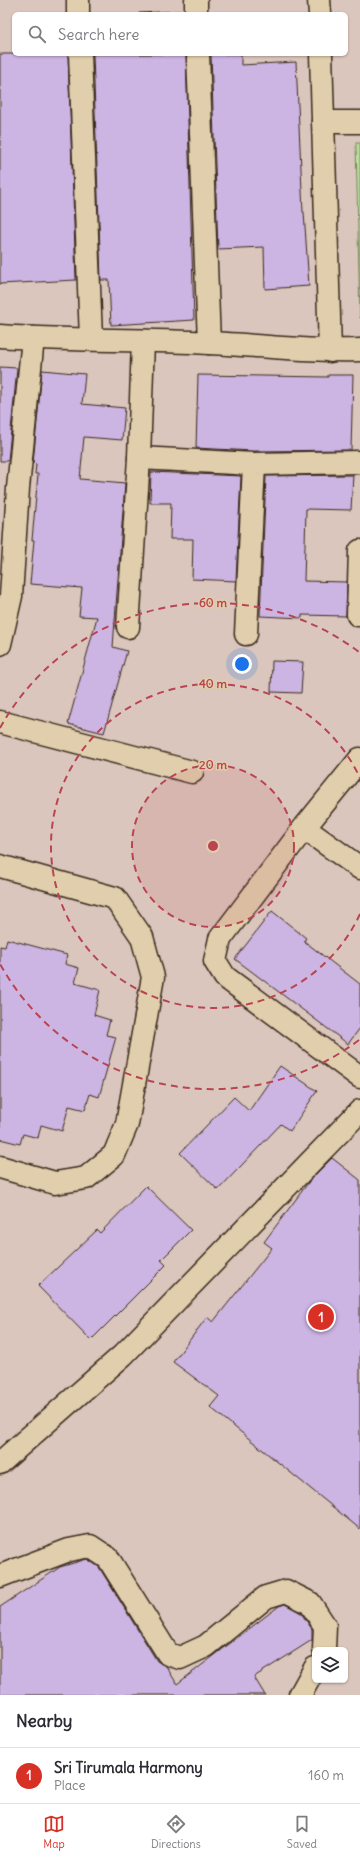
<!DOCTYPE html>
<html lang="en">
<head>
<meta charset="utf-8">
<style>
  body { margin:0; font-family:Delius,sans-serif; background:#f7f7f7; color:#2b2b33 }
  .controls { position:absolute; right:12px; bottom:12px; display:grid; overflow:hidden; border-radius:6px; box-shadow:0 1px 3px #0004 }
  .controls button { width:36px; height:36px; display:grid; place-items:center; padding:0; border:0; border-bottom:1px solid #e1e1e2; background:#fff; color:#2b2b33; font:20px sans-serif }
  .you { position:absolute; left:242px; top:664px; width:14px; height:14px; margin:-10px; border:3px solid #fff; border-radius:50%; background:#1a73e8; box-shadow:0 0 0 6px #1a73e833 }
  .badge { display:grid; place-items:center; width:26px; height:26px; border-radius:50%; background:#d93025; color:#fff; font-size:13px; font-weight:700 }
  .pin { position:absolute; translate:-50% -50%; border:2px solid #fff; box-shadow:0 1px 4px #0006 }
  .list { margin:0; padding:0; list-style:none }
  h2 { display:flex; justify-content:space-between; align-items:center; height:52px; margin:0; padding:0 16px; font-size:17px }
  h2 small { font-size:13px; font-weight:400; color:#7c7c81 }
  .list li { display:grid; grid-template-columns:26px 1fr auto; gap:12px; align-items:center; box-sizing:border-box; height:56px; padding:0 16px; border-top:1px solid #e1e1e2 }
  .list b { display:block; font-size:15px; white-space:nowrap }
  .list p { margin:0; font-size:13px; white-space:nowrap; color:#7c7c81 }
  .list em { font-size:13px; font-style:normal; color:#7c7c81 }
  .icon { flex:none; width:22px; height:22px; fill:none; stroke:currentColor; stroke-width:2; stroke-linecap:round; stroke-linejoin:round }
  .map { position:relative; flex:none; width:360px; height:1695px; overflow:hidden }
  .search { position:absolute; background:#fff; box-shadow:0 1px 3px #0004; left:12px; right:12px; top:12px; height:44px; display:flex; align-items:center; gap:10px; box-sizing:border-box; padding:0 14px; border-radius:6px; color:#7c7c81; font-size:15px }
  .sheet { height:108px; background:#fff }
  nav { display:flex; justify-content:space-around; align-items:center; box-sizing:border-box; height:56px; border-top:1px solid #e1e1e2; background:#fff; font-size:11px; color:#7c7c81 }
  nav a { display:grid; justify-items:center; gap:2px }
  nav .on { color:#d93025 }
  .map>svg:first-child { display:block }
  .green { fill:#b8e29e; stroke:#7a865e }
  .building { fill:#ccb4e3; stroke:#3b2a1e }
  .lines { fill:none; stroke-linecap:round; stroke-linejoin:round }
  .minor-casing { stroke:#3b2a1e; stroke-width:25 }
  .minor { stroke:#e0ceac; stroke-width:22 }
  .ring { fill:none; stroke:#ba4452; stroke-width:2; stroke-dasharray:7 5 }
  .centre { fill:#ba4452; stroke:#e0ceac; stroke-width:2 }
  .ring-label { font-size:12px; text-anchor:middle; font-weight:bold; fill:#ba4452; stroke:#e0ceac; stroke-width:3; stroke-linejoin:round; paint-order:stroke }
</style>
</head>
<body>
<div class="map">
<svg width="360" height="1695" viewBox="0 0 360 1695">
  <rect width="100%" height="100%" fill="#dac6bc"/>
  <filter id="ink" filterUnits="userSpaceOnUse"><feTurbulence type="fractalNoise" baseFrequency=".025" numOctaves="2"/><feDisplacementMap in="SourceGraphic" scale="8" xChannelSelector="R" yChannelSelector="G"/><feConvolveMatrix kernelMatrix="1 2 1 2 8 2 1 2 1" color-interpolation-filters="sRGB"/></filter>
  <g filter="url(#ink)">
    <polygon class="green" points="356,143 360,143 360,318"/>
    <g class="building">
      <polygon points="180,11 180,14 139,14 139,13"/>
      <polygon points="0,54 68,54 76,280 0,284"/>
      <polygon points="93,54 186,54 194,320 111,325 109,280 101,280"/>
      <polygon points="211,54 241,54 241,65 296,62 303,212 304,212 309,286 265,289 264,247 218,249"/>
      <polygon points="0,367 17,368 8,461 0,461"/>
      <polygon points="42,370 85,374 82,404 125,408 122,440 84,437 80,479 125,483 113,647 127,651 104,733 68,724 97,617 79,616 82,588 30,584 34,540 32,540 38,474 35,474 36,464 33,463"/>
      <polygon points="198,375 328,377 328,375 353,375 351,450 254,451 196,448"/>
      <polygon points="151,472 241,476 236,581 192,579 193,539 170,539 171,503 150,503"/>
      <polygon points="353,475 351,510 306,509 304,581 347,582 346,616 302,615 302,618 260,616 266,476"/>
      <polygon points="272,661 303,662 301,693 271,692"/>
      <polygon points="272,911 306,938 304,941 360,984 360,1028 348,1044 235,959"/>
      <polygon points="7,939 67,955 65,964 79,968 75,983 100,990 94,1015 110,1020 106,1035 116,1037 99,1097 90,1094 85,1110 69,1106 62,1131 41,1125 38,1138 23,1134 20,1144 0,1139 0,946 5,947"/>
      <polygon points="280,1066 317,1091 290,1131 281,1124 218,1190 180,1153 234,1097 249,1111"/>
      <polygon points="332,1158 360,1180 360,1529 210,1407 219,1396 173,1362 207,1317 213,1322 272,1248 264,1242 311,1179"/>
      <polygon points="146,1186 191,1230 161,1260 166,1265 91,1340 38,1286 97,1230 100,1233"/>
      <polygon points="87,1559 99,1567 157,1661 166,1666 177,1684 279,1606 285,1604 301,1613 312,1629 312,1640 254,1677 265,1695 0,1695 0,1607 60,1567"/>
    </g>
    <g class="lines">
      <defs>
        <g id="minor">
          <polyline points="78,0 78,14"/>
          <polyline points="196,0 196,14"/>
          <polyline points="319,0 320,14"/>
          <polyline points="80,54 91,339"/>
          <polyline points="198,54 209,343"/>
          <polyline points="321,54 330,351"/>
          <polyline points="323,122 360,122"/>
          <path d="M 0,336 C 69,341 139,339 209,343 C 259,345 309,352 360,350"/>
          <polyline points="139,458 254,464"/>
          <polyline points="358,615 360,551"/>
          <polyline points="128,627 139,458 143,341"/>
          <polyline points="246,634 254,464 360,462"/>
          <polyline points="0,644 11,596 18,488 33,338"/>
          <polyline points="0,722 192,772"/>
          <polyline points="360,759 304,828 220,939 215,961 225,977 360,1077"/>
          <polyline points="304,828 360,868"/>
          <polyline points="0,866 115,898 142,937 153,977 127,1124 114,1155 86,1178 55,1183 0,1167"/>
          <polyline points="0,1463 123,1355 360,1111"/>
          <polyline points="0,1576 69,1550 90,1546 108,1558 168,1654 180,1658 206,1646 266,1597 286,1591 310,1603 325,1626 324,1650"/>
          <polyline points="300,1695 315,1668"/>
        </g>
      </defs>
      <use href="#minor" class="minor-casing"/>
      <use href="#minor" class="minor"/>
    </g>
  </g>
  <circle cx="213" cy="846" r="81" fill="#ba4452" fill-opacity=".12"/>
  <g class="ring">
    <circle cx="213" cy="846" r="81"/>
    <path d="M360 914A162 162 0 1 1 360 778"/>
    <path d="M359 1040A243 243 0 0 1 0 964M0 728A243 243 0 0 1 359 652"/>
  </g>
  <circle cx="213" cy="846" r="6" class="centre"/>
  <g class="ring-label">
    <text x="213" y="607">60 m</text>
    <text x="213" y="688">40 m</text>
    <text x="213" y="769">20 m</text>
  </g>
</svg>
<div class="controls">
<button><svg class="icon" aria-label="layers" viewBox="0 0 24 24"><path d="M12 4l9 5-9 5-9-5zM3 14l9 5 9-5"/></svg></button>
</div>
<div class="you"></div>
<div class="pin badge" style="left:321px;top:1317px">1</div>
<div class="search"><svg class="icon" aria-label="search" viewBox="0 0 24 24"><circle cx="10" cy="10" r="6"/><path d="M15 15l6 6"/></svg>Search here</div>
</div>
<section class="sheet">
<h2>Nearby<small></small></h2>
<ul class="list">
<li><span class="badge">1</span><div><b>Sri Tirumala Harmony</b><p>Place</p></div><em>160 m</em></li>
</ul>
</section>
<nav>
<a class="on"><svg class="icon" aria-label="map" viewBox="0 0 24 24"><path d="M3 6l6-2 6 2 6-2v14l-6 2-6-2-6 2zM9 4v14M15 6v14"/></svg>Map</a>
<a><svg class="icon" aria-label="directions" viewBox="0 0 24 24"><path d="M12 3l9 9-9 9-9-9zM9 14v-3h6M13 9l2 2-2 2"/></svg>Directions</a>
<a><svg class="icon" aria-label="saved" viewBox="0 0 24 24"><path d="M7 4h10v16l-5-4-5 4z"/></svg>Saved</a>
</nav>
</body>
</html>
